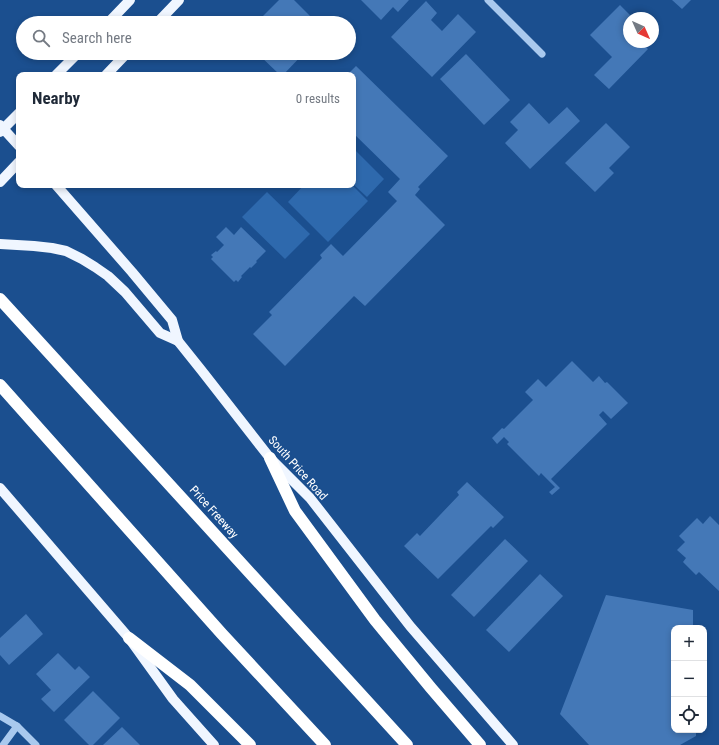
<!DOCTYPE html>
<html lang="en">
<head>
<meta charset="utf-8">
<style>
  body { margin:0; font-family:"Roboto Condensed",sans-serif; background:#f2f2f3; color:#1f2937 }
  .controls { position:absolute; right:12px; bottom:12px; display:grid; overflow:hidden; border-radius:8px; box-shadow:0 2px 6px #0003 }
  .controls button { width:36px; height:36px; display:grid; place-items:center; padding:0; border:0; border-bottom:1px solid #e0e1e3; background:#fff; color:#1f2937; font:20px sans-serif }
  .compass { position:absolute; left:623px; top:12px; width:36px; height:36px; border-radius:50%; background:#fff; box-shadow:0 2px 6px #0003; rotate:135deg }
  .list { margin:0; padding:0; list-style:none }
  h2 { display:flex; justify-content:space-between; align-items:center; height:52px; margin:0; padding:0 16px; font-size:17px }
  h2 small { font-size:13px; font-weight:400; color:#747a83 }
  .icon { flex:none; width:22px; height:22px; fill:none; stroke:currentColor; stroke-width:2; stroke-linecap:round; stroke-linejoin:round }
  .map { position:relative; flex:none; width:719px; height:745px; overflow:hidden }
  .search { position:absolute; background:#fff; box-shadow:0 2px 6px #0003; left:16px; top:16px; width:340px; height:44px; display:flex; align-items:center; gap:10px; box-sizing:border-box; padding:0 14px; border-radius:22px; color:#747a83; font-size:15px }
  .panel { position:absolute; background:#fff; box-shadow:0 2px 6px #0003; left:16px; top:72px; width:340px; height:116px; border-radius:8px }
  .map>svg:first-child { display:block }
  .green { fill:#2e69ad }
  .building { fill:#4478b7 }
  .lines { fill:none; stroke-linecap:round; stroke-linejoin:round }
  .minor { stroke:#a9c9ee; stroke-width:7 }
  .major { stroke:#f0f6ff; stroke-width:10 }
  .highway { stroke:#fff; stroke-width:12 }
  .labels { text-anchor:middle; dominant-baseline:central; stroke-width:3; stroke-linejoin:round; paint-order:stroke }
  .street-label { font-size:12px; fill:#fff; stroke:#1b4f8f }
</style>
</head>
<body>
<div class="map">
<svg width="719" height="745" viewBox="0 0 719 745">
  <rect width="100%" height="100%" fill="#1b4f8f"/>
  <g class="green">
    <polygon points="353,148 384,179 367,197 353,184"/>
    <polygon points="304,185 352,185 368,201 328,242 288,202"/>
    <polygon points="267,192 310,234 285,259 242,217"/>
  </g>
  <g class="building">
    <polygon points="279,0 294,0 311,17 305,23 256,23"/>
    <polygon points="361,0 409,0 398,12 393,7 381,20"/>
    <polygon points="672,0 691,0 682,9"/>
    <polygon points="426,1 437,13 431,20 442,31 458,14 476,32 432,77 391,37"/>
    <polygon points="620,5 633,18 629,18 629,42 641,42 648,49 609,89 594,75 612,57 590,35"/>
    <polygon points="257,53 304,53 283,75 280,75"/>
    <polygon points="466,54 510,100 484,125 440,79"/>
    <polygon points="356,66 448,156 418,187 420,189 415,195 445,225 365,306 354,296 285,366 253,334 272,315 269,312 322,258 320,255 331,244 343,256 397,201 388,192 400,179 353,133 353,75 347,75"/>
    <polygon points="529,103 549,124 567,107 580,121 530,169 505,143 518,130 510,122"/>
    <polygon points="606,123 630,147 609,168 614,173 595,192 565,163"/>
    <polygon points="226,227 234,235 241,227 266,251 256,261 257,262 251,268 250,267 241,276 242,277 238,282 236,280 234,282 211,259 213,257 211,255 216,251 217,252 224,245 216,237"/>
    <polygon points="572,361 593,382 599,376 605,383 607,382 628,403 611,419 603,411 599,415 607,424 551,479 560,488 552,495 549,492 555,487 541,473 539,476 507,444 509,442 504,437 497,444 492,438 502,428 504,429 533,400 525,392 538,379 546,387"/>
    <polygon points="467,482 504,517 493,528 491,526 438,579 404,546 417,533 420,536 459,495 457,492"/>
    <polygon points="710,516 719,525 719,591 699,572 696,575 683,562 686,558 677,550 685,542 679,536 697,518 703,524"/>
    <polygon points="505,539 528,561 474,617 451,595"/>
    <polygon points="540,574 563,596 509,652 486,630"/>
    <polygon points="606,595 693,610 693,628 674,628 674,730 696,730 696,736 680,745 589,745 560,714"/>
    <polygon points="26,614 43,634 9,665 0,655 0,638"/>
    <polygon points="58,653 75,670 79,666 90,677 54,712 41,699 51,690 36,674"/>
    <polygon points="93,691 120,718 93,745 89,745 64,720"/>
    <polygon points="122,727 140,745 103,745"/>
  </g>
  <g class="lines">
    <g class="minor">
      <polyline points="488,0 542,54"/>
      <polyline points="0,716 17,726 36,745"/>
      <polyline points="3,745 17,726"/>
    </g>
    <g class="major">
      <polyline points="108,23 130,0"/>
      <polyline points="157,23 179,0"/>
      <polyline points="56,75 78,53"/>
      <polyline points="106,75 127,53"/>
      <polyline points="0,125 19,146"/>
      <polyline points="0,132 19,113"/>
      <polyline points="0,182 19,162"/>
      <polyline points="56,185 132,272 172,320 178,341 202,371 270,458 310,498 410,626 513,745"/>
      <polyline points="0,244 34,246 52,248 66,251 82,259 95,267 108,276 125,292 160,333 178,341"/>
      <polyline points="0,488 129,638 173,699 214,745"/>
    </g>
    <g class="highway">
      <polyline points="0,299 407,745"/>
      <polyline points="0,385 222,634 325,745"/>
      <polyline points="270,458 295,511 375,620 431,688 480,745"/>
      <polyline points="129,638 190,685 250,745"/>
    </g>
  </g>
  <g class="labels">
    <g class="street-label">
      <text transform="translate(298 468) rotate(48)">South Price Road</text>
      <text transform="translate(214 512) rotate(48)">Price Freeway</text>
    </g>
  </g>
</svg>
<div class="controls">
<button>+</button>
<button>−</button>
<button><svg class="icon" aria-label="locate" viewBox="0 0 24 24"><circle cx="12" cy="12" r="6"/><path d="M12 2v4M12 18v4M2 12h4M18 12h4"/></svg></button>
</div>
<svg class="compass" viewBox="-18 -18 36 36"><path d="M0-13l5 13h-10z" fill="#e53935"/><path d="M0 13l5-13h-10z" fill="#747a83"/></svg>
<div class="search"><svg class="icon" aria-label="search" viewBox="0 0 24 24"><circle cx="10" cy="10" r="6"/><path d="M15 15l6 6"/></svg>Search here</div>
<section class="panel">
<h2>Nearby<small>0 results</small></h2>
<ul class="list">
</ul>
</section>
</div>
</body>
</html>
